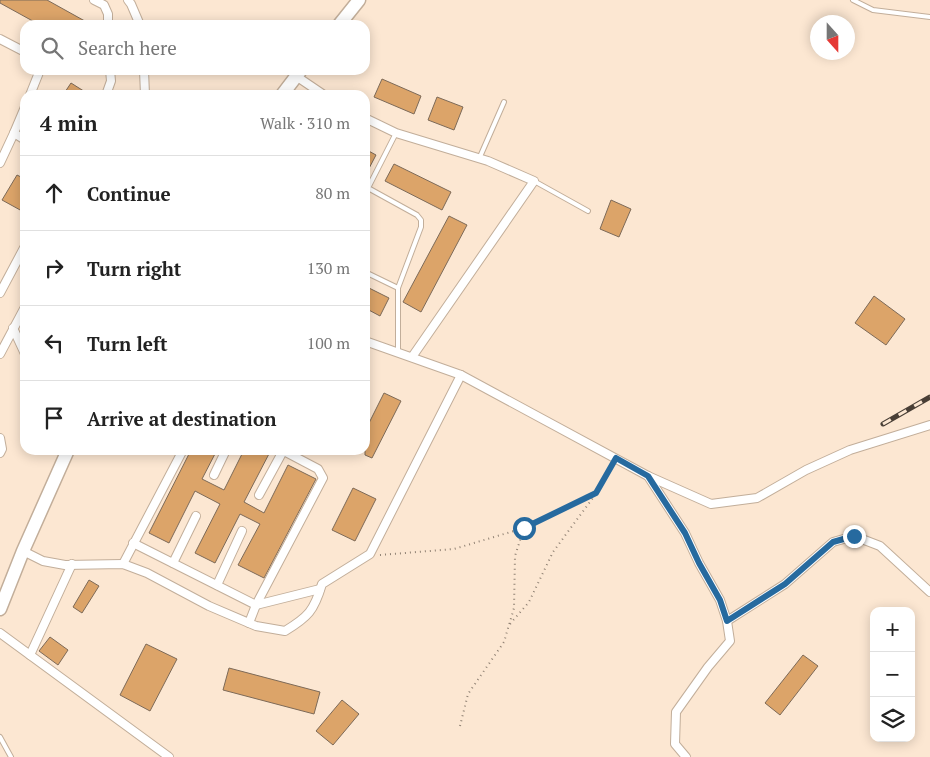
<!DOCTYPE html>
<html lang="en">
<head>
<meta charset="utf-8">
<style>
  body { margin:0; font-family:"PT Serif",serif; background:#f6f6f6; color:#222 }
  .controls { position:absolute; right:15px; bottom:15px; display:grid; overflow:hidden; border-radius:10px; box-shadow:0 2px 12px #0003 }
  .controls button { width:45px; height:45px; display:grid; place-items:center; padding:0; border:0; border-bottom:1px solid #e0e0e0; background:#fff; color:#222; font:25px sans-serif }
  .compass { position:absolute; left:810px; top:15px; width:45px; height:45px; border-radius:50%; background:#fff; box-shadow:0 2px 12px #0003; rotate:159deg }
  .stop { position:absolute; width:15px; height:15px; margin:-11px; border:4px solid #266a9f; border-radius:50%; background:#fff }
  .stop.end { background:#266a9f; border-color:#fff; box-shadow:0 1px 5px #0008 }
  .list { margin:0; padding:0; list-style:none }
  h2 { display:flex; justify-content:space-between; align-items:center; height:65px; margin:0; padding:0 20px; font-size:21px }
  h2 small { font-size:16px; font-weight:400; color:#767676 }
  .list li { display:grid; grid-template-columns:32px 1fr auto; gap:15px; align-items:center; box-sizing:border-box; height:75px; padding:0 20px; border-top:1px solid #e0e0e0 }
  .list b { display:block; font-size:19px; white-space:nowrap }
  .list em { font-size:16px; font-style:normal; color:#767676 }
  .icon { flex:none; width:28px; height:28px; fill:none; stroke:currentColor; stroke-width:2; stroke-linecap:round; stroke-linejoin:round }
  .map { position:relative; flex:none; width:930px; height:757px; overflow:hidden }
  .search { position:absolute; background:#fff; box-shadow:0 2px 12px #0003; left:20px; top:20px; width:350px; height:55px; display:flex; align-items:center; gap:12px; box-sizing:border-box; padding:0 18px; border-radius:15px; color:#767676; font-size:19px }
  .panel { position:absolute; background:#fff; box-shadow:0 2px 12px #0003; left:20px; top:90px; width:350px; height:365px; border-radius:15px }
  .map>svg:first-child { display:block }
  .building { fill:#dca469; stroke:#7d6a58 }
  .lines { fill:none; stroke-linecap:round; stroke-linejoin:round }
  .service-casing { stroke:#c2ae9a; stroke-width:6 }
  .minor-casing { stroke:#c2ae9a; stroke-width:10 }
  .primary-casing { stroke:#c2ae9a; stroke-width:15 }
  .path { stroke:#908274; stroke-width:2; stroke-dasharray:1 4; stroke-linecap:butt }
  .service { stroke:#fff; stroke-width:4 }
  .minor { stroke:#fff; stroke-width:8 }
  .primary { stroke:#fff; stroke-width:12 }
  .rail-casing { stroke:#493f36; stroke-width:5 }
  .rail { stroke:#fce7d2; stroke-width:3; stroke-dasharray:9; stroke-linecap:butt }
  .route { stroke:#266a9f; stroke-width:6 }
</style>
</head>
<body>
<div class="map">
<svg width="930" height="757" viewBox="0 0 930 757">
  <rect width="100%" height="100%" fill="#fce7d2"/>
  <g class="building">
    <polygon points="0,0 47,0 92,25 40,25 0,3"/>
    <polygon points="382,79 421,96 414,114 374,97"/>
    <polygon points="71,83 90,95 63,95"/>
    <polygon points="437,97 463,107 454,130 428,120"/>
    <polygon points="365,149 376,155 365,176"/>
    <polygon points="394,164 451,192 442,210 385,181"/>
    <polygon points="17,175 25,179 25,206 22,211 2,200"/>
    <polygon points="611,200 631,209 619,237 600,229"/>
    <polygon points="449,216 467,225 421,312 403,302"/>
    <polygon points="365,286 389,298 380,316 365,308"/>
    <polygon points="874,296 905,319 886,345 855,323"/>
    <polygon points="384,393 401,401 372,458 365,455 365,431"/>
    <polygon points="191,450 217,450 202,479 224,490 244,450 271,450 244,502 264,513 288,465 316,479 264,578 238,565 260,524 240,514 215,563 195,553 220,504 195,491 169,543 149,533"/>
    <polygon points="353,488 376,499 355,541 332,530"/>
    <polygon points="89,580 99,586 82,613 73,607"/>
    <polygon points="50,637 68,650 58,665 39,651"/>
    <polygon points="146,644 177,659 150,711 120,695"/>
    <polygon points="803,655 818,666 780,715 765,703"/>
    <polygon points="229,668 320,692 314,714 223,690"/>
    <polygon points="342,700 359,714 333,745 316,731"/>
  </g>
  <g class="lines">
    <defs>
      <g id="service">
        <polyline points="853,0 873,10 930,17"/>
        <polyline points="396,133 368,188 417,215 421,220 421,227 398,288 398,353"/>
        <polyline points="479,159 504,102"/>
        <polyline points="534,181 588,211"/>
        <polyline points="365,272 398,288"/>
        <polyline points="0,737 11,757"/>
      </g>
      <g id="minor">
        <polyline points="94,0 104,5 108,14 108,25"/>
        <polyline points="128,0 131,4 140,25"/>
        <polyline points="0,39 25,52"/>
        <polyline points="144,70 145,95"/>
        <polyline points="296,76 324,95"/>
        <polyline points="30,95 40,70"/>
        <polyline points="106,95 111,81 110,70"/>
        <polyline points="365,118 396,133 488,161 534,181 412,357"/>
        <polyline points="14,133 25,107"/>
        <polyline points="0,163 14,133 25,140"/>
        <polyline points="0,293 25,246"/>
        <polyline points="13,328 25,354"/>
        <polyline points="365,341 461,375 648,476 711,504 757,498 806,470 850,450 930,425"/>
        <polyline points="0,354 25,307"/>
        <polyline points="0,438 2,449 0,453"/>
        <polyline points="214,475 226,450"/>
        <polyline points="648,476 685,533 699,563 720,600 727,621 785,584 833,542 854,536 880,546 930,592"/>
        <polyline points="259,495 283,451"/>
        <polyline points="133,543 256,605 320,589"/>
        <path d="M 23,551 L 43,561 L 65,565 L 123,564 L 147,573 L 209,606 L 256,626 L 285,631 C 308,617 314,611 322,584 L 370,554 L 461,375"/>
        <polyline points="173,563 196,516"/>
        <polyline points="123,564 183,450"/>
        <polyline points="217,585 242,531"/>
        <polyline points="249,623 256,605 323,478 318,469 282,450"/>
        <polyline points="0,633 169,757"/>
        <polyline points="30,655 72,564"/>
        <polyline points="686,757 675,744 676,712 708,667 730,641 727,621"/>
      </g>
      <g id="primary">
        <polyline points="339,25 359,0"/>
        <polyline points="282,95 301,70"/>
        <polyline points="0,609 23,551 68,450"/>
      </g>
    </defs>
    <use href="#service" class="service-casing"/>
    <use href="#minor" class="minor-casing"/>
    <use href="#primary" class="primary-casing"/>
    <g class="path">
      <polyline points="380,555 454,549 524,528 596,493 612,465"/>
      <polyline points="510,624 529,602 553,552 595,495"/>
      <polyline points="460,726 468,694 504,642 514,608 515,556 524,528"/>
    </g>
    <use href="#service" class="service"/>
    <use href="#minor" class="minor"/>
    <use href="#primary" class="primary"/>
    <defs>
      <polyline id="rail" points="883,424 930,397"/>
    </defs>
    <use href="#rail" class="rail-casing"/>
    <use href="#rail" class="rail"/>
  </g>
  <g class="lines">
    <polyline class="route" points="524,528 596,493 616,458 648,476 685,533 699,563 720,600 727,621 785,584 833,542 854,536"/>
  </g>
</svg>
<div class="controls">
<button>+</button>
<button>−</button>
<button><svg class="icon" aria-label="layers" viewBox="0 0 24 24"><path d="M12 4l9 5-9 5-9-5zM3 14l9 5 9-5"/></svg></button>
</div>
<svg class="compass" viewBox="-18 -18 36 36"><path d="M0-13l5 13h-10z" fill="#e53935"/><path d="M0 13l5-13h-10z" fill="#767676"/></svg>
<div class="stop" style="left:524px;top:528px"></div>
<div class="stop end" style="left:854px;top:536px"></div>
<div class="search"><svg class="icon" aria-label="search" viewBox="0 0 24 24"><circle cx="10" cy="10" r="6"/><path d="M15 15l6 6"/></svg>Search here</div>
<section class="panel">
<h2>4 min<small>Walk · 310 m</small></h2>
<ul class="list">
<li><svg class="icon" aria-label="ahead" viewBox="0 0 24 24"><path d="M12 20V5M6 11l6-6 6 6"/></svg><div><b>Continue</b></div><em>80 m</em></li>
<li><svg class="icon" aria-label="right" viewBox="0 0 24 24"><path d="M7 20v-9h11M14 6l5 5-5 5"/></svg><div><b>Turn right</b></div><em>130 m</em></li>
<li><svg class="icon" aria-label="left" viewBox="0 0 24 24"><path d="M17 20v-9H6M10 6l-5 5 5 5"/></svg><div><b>Turn left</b></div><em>100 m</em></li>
<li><svg class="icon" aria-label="arrive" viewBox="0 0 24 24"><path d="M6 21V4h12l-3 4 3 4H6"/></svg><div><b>Arrive at destination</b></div></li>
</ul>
</section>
</div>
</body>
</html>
